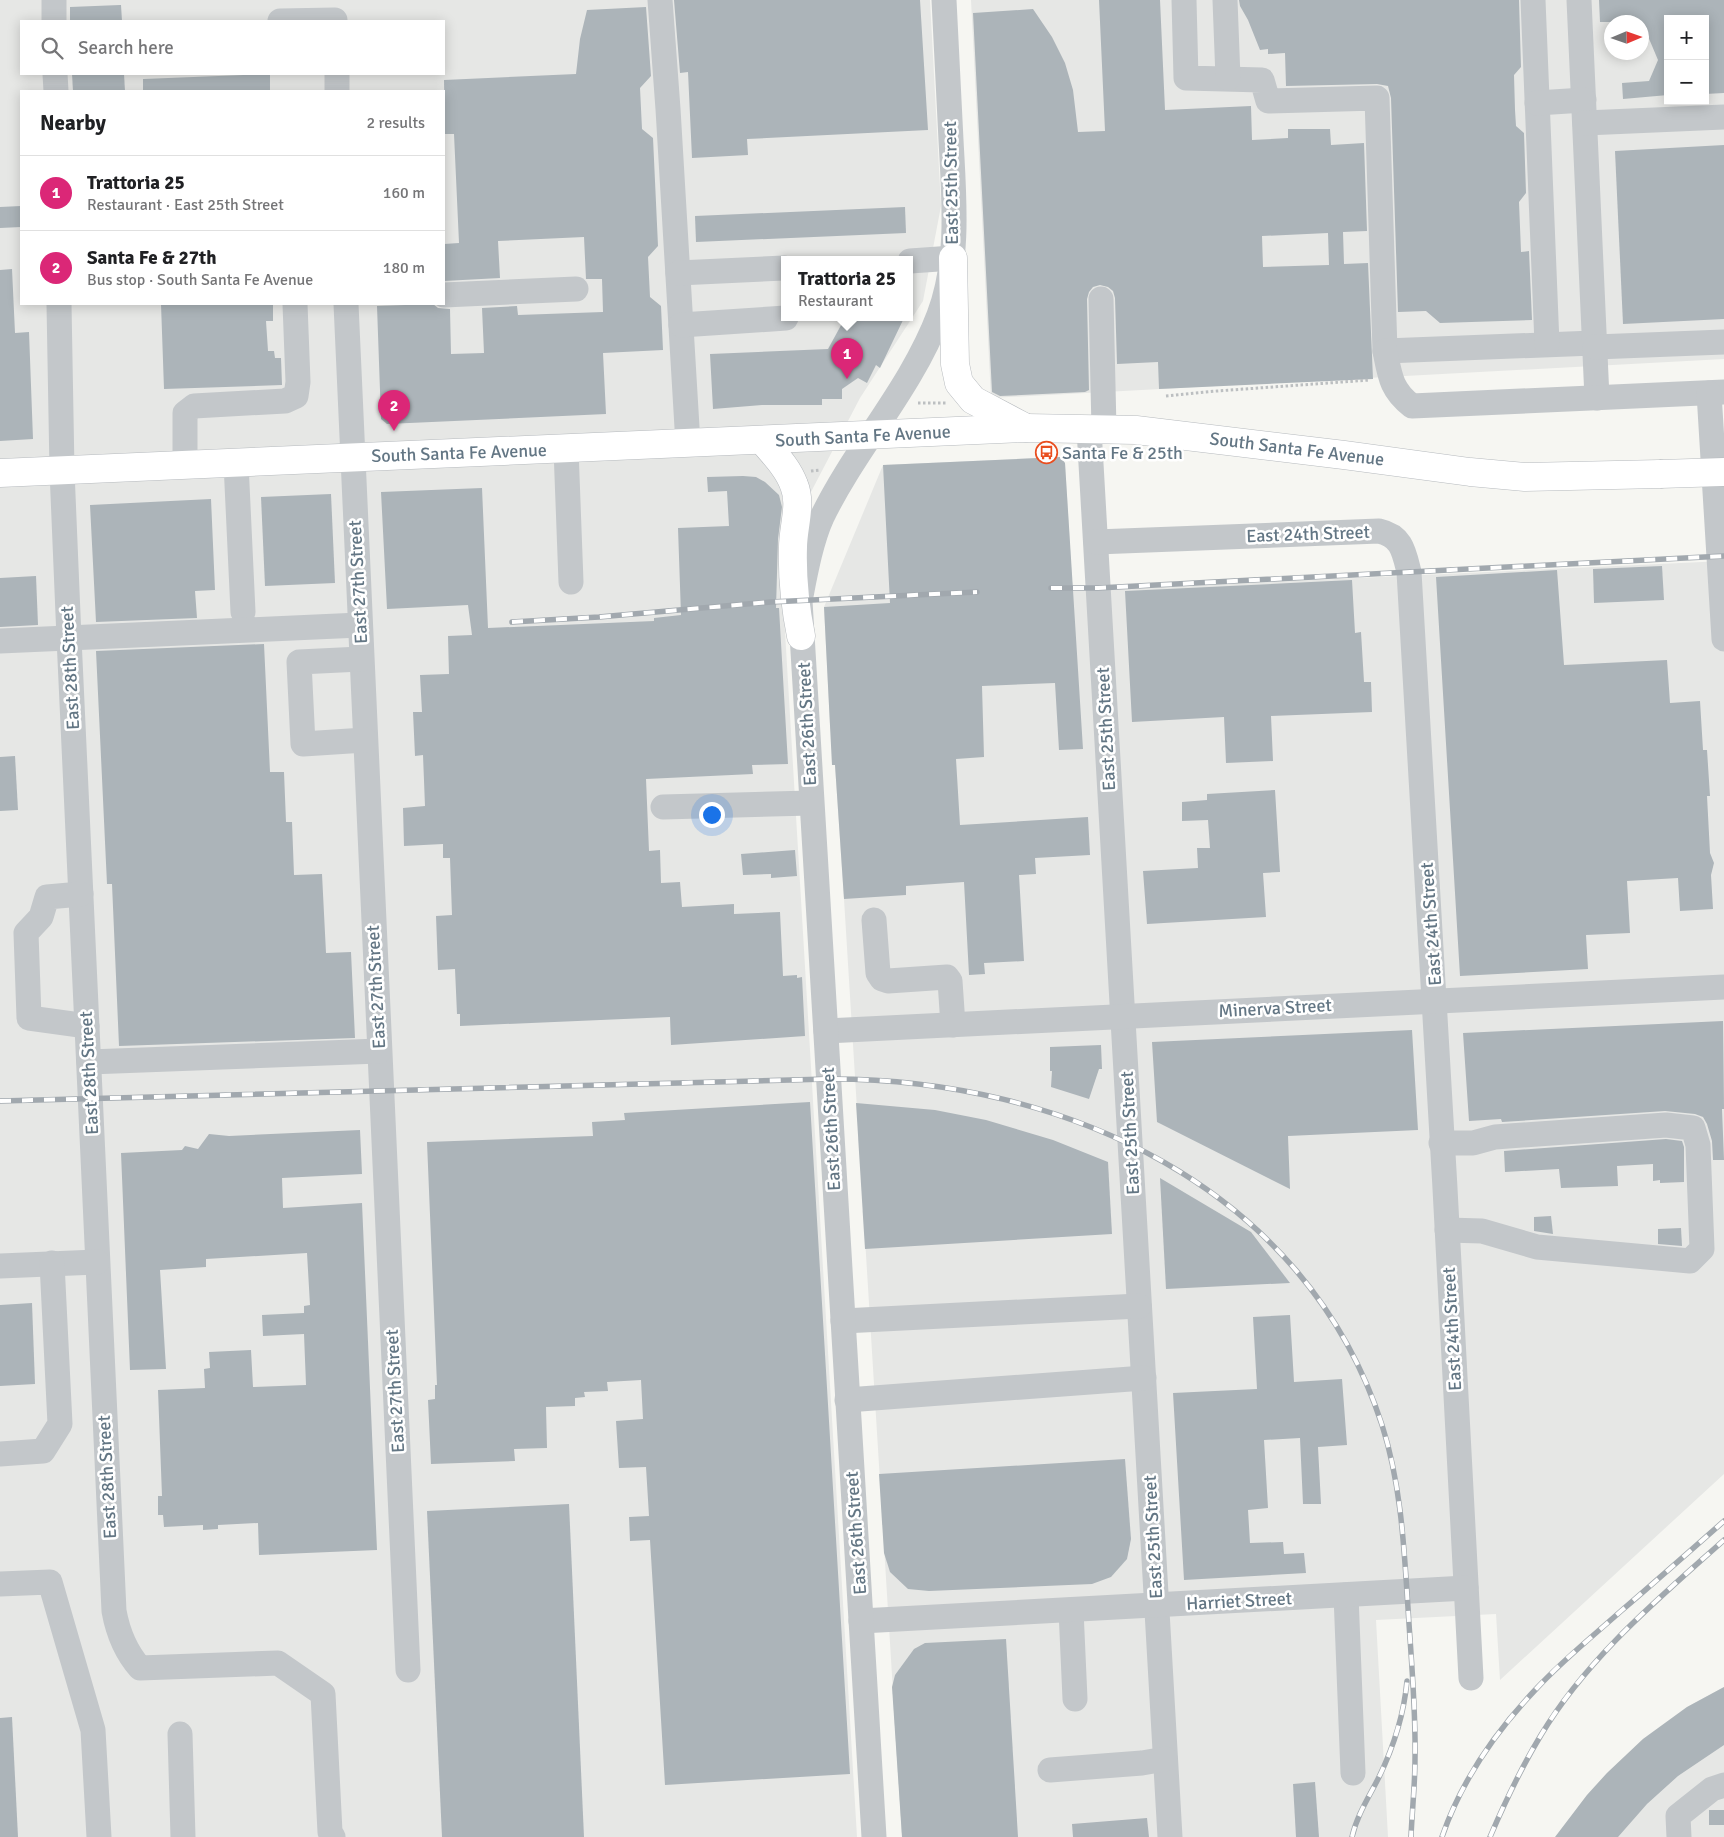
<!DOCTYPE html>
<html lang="en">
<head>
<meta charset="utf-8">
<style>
  body { margin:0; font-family:Signika,sans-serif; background:#f2f2f2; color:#202124 }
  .controls { position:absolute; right:15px; top:15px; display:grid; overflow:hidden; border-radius:0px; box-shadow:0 2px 12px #0003 }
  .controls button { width:45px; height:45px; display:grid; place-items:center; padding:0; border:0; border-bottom:1px solid #e0e0e0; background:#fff; color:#202124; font:25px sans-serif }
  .compass { position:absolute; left:1604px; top:15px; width:45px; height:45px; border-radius:50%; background:#fff; box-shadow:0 2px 12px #0003; rotate:88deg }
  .you { position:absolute; left:711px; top:814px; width:18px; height:18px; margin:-12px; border:4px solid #fff; border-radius:50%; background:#1a73e8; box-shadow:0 0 0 8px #1a73e833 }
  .badge { display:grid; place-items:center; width:32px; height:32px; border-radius:50%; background:#db2777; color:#fff; font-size:16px; font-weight:700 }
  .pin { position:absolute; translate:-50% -41px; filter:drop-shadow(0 1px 2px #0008) }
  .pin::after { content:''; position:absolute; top:26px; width:18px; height:15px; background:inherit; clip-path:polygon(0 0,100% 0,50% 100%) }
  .popup { position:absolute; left:781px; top:256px; width:132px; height:65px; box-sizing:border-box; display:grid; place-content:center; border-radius:0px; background:#fff; filter:drop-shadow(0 1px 4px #0005); font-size:16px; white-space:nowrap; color:#757577 }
  .popup b { font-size:19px; color:#202124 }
  .popup::after { content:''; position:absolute; left:50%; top:100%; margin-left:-10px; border:10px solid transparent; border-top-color:#fff }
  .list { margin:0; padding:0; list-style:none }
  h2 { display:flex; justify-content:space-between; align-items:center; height:65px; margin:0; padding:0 20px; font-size:21px }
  h2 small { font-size:16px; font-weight:400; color:#757577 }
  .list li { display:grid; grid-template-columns:32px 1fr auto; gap:15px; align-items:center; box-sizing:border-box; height:75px; padding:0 20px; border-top:1px solid #e0e0e0 }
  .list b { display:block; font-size:19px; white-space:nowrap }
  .list p { margin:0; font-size:16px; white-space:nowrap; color:#757577 }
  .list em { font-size:16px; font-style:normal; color:#757577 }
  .icon { flex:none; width:28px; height:28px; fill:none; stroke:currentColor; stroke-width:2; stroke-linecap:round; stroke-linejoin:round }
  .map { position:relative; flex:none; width:1724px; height:1837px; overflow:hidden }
  .search { position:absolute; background:#fff; box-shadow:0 2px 12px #0003; left:20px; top:20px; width:425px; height:55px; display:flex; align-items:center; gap:12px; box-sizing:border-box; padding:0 18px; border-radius:0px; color:#757577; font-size:19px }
  .panel { position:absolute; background:#fff; box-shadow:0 2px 12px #0003; left:20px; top:90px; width:425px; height:215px; border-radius:0px }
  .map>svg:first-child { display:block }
  .built { fill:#e6e7e5; fill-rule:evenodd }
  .building { fill:#acb4b9; fill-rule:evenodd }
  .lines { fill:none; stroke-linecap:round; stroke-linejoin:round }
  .major-casing { stroke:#b6babe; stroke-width:29 }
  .path { stroke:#bcbfc1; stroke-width:3; stroke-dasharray:2.5 2.5; stroke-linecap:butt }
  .minor { stroke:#c3c7ca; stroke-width:25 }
  .major { stroke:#fff; stroke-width:28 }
  .rail-casing { stroke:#a1a8ae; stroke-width:5.5 }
  .rail { stroke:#fff; stroke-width:4; stroke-dasharray:11; stroke-linecap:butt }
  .major-bridge-casing { stroke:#b6babe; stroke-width:29; stroke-linecap:butt }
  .major-bridge { stroke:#fff; stroke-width:28 }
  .labels { text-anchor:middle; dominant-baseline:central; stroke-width:5; stroke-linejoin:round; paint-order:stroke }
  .street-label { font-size:18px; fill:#637684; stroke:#fff }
  .poi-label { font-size:18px; fill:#637684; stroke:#fff; text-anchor:start }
</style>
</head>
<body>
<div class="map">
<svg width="1724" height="1837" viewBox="0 0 1724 1837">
  <rect width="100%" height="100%" fill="#f6f6f2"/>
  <g class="built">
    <path d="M 0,0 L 930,0 L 941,206 L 923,301 L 860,398 L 800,513 L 784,615 L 857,1837 L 0,1837 ZM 21,21 L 444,21 L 444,74 L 21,74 ZM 21,91 L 444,91 L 444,304 L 21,304 ZM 784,260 L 910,260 L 910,318 L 784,318 Z"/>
    <path d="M 971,0 L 1724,0 L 1724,359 L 991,398 ZM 1668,19 L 1705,19 L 1705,101 L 1668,101 ZM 1612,22 L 1642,22 L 1642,52 L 1612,52 Z"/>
    <polygon points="1060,457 1065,463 1072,581 1074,591 1724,561 1724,1474 1500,1680 1496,1614 1376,1620 1388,1837 902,1837 844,899 835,765 830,724 824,607 883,465"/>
    <polygon points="1724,1687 1724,1837 1556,1837 1587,1795 1607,1773 1643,1739 1687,1707"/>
  </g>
  <g class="building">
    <polygon points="674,0 920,0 928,130 747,139 748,155 692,158 688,72 680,73"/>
    <path d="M 1099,0 L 1160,0 L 1165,110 L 1251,106 L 1252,140 L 1288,138 L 1288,129 L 1330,129 L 1331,145 L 1364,143 L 1367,231 L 1343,232 L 1344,264 L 1368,263 L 1373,379 L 1159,389 L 1158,362 L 1117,364 L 1115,298 L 1113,291 L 1108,287 L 1100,285 L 1093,287 L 1089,292 L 1087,299 L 1089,390 L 1085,392 L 1000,396 L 992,392 L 973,13 L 1033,9 L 1052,37 L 1065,63 L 1073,90 L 1078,132 L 1105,131 ZM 1328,233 L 1329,265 L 1263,267 L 1262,236 Z"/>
    <polygon points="1239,0 1519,0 1521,67 1514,75 1515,110 1516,126 1524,133 1526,193 1519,202 1521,252 1529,251 1532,320 1440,323 1426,311 1398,312 1391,98 1388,86 1377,84 1286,86 1285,53 1268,54 1268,49 1260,50 1248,20 1240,6"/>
    <polygon points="1599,0 1724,0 1724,93 1705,94 1705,19 1668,19 1668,95 1623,99 1622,83 1649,81 1658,60 1642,22 1600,22"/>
    <polygon points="120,5 121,5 122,21 70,21 70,7"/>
    <polygon points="646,7 651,76 640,88 642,129 653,138 658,246 648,257 650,297 661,306 663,350 603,353 606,414 387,424 381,419 377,306 433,304 438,308 450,309 451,354 484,353 482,308 517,306 518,315 603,312 602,279 586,279 584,237 498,241 500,278 444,281 444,244 459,243 454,134 445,134 444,80 576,74 580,39 587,10"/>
    <polygon points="72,74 124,74 125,91 73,91"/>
    <polygon points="270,74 270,91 143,91 143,79"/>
    <polygon points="1724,145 1724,319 1623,324 1615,151"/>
    <polygon points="21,206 21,227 0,228 0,207"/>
    <polygon points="905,207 906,233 696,242 695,216"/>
    <polygon points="12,269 15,333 29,332 33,439 0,441 0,270"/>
    <polygon points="161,304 273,304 273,321 266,321 268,351 274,351 275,358 281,358 282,385 164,389"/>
    <polygon points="845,318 904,318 880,368 876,365 867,383 858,378 842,389 842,399 822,399 822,405 762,405 713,409 710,354 828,349"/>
    <polygon points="1060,457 1065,463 1083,749 1059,750 1055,683 982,686 984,757 956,759 960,825 1088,817 1090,855 1035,858 1036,874 1019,875 1024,961 984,963 985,974 969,975 964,882 906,886 906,895 844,899 835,765 832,765 824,607 890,603 883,465"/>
    <polygon points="743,476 756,477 765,482 779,495 782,507 778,539 776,608 779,608 788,764 752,765 753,774 646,779 649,851 660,850 661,883 680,882 682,907 734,904 734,914 780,912 783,976 797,975 797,978 802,977 805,1036 671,1045 670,1017 460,1026 460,1014 457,1014 455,969 438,970 436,916 452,915 450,858 443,858 443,844 404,846 403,808 425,806 423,755 415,756 413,712 422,712 420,675 449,674 448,636 472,635 468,605 387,609 381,492 482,488 488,628 654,621 654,618 681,615 678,528 729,526 727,491 708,492 707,477"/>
    <polygon points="331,494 335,583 265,586 261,497"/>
    <polygon points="211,499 215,590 195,591 197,618 96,622 90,505"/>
    <polygon points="1662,566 1664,600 1594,603 1593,569"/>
    <polygon points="1557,570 1564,665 1667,660 1670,703 1700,701 1703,750 1707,750 1710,796 1707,796 1710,853 1714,863 1711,875 1713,909 1680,911 1678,878 1627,881 1630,933 1586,935 1588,969 1460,976 1436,577"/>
    <polygon points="36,576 38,625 0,627 0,578"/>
    <polygon points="1352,580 1355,633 1361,632 1364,682 1371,682 1372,712 1271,716 1273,761 1226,763 1224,717 1132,722 1125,591"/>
    <polygon points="264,644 270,772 284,772 286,822 292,822 294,875 322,874 326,953 351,952 355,1038 119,1046 112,884 107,884 96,651"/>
    <polygon points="15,756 18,810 0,811 0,757"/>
    <polygon points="1275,790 1280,872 1263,873 1266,917 1147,924 1143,871 1198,868 1197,848 1210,848 1208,820 1182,821 1182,802 1207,800 1207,794"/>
    <polygon points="795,850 797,876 771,878 771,874 743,875 741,854"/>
    <polygon points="1723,1021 1724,1109 1722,1109 1724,1160 1713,1160 1712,1141 1707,1124 1703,1117 1695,1114 1665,1111 1502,1122 1501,1119 1469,1121 1463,1033"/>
    <polygon points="1412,1030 1418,1130 1288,1136 1290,1189 1157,1122 1152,1042"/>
    <polygon points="1101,1045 1102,1069 1099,1069 1089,1099 1051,1087 1052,1071 1050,1071 1050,1047"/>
    <polygon points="810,1102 850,1774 665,1785 650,1540 630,1541 629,1517 649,1516 646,1467 619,1468 616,1421 643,1419 641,1380 607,1382 608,1391 584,1392 585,1397 575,1398 575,1406 546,1407 547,1448 514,1449 515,1461 431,1464 428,1400 435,1399 435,1385 437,1385 427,1142 593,1136 592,1122 625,1120 624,1113"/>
    <polygon points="856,1103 935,1110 986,1120 1053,1140 1108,1162 1112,1234 865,1249"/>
    <polygon points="360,1130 362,1174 282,1178 283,1208 362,1203 377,1550 259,1555 258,1523 218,1525 218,1529 203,1530 203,1525 164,1527 163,1515 158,1515 158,1496 162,1496 158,1390 205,1388 204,1369 210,1368 209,1352 251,1350 253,1387 306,1385 304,1334 263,1336 262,1315 304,1313 304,1306 310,1305 307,1253 206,1259 206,1267 160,1270 166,1369 130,1370 121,1153 182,1150 185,1146 198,1149 209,1134 229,1136"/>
    <polygon points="1666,1139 1682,1141 1684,1147 1684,1182 1660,1183 1660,1180 1653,1181 1653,1164 1617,1166 1618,1186 1561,1188 1559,1169 1505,1172 1504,1151"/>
    <polygon points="1160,1178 1251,1232 1290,1283 1166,1289"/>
    <polygon points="1551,1216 1553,1234 1534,1231 1534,1217"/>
    <polygon points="1681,1228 1682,1246 1658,1244 1658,1229"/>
    <polygon points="32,1303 35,1384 0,1386 0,1305"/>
    <polygon points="1290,1315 1294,1382 1342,1379 1347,1445 1318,1447 1321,1504 1303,1504 1300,1438 1264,1440 1268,1508 1248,1510 1250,1543 1283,1542 1284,1554 1304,1553 1306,1573 1184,1580 1173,1393 1257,1389 1253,1317"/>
    <polygon points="1125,1459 1131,1539 1127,1559 1111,1577 1092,1584 929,1591 908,1589 890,1572 884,1553 879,1474"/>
    <polygon points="569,1504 584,1837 442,1837 427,1511"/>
    <polygon points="1006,1639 1018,1837 902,1837 892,1687 895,1675 914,1649 925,1643"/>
    <polygon points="1724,1687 1724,1745 1678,1776 1647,1804 1618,1837 1555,1837 1587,1795 1607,1773 1643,1739 1687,1707"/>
    <polygon points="12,1717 18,1837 0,1837 0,1718"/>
    <polygon points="1315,1782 1319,1837 1296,1837 1293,1784"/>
    <rect x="1709" y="1810" width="15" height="15"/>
    <polygon points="1147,1818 1149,1837 1073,1837 1072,1824"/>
  </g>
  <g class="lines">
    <defs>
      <g id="major">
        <polyline points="953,258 955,364 959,383 973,400 1026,428"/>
        <path d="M 763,441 C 774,454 788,468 794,485 C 802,504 793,527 793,547 C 792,577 795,606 801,636"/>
        <polyline points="0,473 1026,428 1136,430 1344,455 1470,472 1525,477 1660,474"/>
      </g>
    </defs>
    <use href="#major" class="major-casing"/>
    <g class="path">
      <polyline points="1166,396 1217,391 1370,380"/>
      <polyline points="918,403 946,403"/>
      <polyline points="811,471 820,470"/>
    </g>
    <g class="minor">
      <polyline points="54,0 54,21"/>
      <polyline points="660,0 668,109 688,444"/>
      <polyline points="1184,0 1186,78 1262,80 1268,101 1377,98 1385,351 1594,343"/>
      <polyline points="1225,0 1228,78"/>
      <polyline points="1533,0 1547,344"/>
      <polyline points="1579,0 1597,398"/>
      <polyline points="280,21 335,20"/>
      <polyline points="55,74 56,91"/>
      <polyline points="337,74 337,91"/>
      <polyline points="1537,103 1584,100"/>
      <polyline points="1585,123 1724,117"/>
      <polyline points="910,261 953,258"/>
      <polyline points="678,273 784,268"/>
      <polyline points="444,295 576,289"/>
      <polyline points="1101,299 1104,429"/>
      <path d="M 59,304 L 62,471 L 69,638 L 114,1611 C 118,1633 125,1651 140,1668 L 278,1663 L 323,1694 L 330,1832 L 333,1837"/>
      <polyline points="346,304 408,1670"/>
      <polyline points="681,325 786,318"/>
      <polyline points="1595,347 1724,342"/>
      <path d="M 1385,351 C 1390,376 1391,390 1412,406 L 1724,392"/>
      <polyline points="1709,393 1724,639"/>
      <polyline points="1089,429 1170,1837"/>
      <polyline points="566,449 571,582"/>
      <polyline points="236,463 243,612"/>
      <polyline points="185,465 185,413 194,406 285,401 296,396 298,382 295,304"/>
      <path d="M 1096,542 L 1379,531 C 1402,536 1404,552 1409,572 C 1432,941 1452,1309 1471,1678"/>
      <polyline points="0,641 360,625"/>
      <polyline points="361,659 299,662 303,744 365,740"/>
      <polyline points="663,807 811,803"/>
      <polyline points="81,894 47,897 41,917 26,933 29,1018 87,1026"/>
      <polyline points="874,920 878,973 882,979 888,981 947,977 950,981 953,1025"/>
      <polyline points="826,1031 1724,987"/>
      <polyline points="89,1062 379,1051"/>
      <polyline points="1441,1143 1473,1143 1495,1137 1666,1125 1693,1128 1698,1145 1702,1249 1690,1261 1537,1247 1482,1231 1447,1230"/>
      <polyline points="0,1266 97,1262"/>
      <polyline points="843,1321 1139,1306"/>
      <polyline points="847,1400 1144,1378"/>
      <polyline points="0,1454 43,1451 60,1424 52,1263"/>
      <polyline points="0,1584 50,1582 93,1730 99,1837"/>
      <polyline points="1346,1595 1353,1773"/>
      <polyline points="1071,1610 1075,1699"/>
      <polyline points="861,1621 1466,1588"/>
      <polyline points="180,1734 183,1837"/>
      <polyline points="1050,1770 1142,1763 1165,1759"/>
      <path d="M 874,1837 L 800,601 C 805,575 811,541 822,517 C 856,447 911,389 939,315 C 960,259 954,198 951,140 C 949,93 946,47 944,0"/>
      <polyline points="1679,1837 1678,1816 1712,1789 1724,1785"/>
    </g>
    <use href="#major" class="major"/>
    <defs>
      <g id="rail">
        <polyline points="1051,588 1098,588 1724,556"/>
        <polyline points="512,622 599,617 771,602 977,592"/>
        <path d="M 0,1101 L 828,1079 C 1063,1078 1305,1187 1382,1425 C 1401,1484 1404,1546 1408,1608 C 1411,1658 1416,1708 1415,1759 C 1415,1785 1412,1811 1411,1837"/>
        <path d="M 1352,1837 C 1357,1815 1369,1797 1379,1777 C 1393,1748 1404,1714 1407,1681"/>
        <path d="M 1442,1837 C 1461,1781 1497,1730 1537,1688 C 1563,1660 1593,1636 1621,1611 C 1656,1581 1690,1551 1724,1521"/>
        <path d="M 1490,1837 C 1505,1802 1521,1768 1541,1735 C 1587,1658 1658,1599 1724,1540"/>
      </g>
    </defs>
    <use href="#rail" class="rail-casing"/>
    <use href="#rail" class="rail"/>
    <defs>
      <polyline id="major-bridge" points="1660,474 1724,472"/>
    </defs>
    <use href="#major-bridge" class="major-bridge-casing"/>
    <use href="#major-bridge" class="major-bridge"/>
  </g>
  <defs>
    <symbol id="bus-ring" viewBox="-11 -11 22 22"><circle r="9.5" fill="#fff" stroke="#e94e1f" stroke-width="1.5"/><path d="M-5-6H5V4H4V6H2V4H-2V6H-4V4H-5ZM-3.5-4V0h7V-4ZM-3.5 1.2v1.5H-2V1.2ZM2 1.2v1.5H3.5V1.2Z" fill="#e94e1f"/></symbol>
  </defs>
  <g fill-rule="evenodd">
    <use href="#bus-ring" x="1034" y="440" width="25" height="25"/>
  </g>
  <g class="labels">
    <g class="street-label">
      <text transform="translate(951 183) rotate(-91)">East 25th Street</text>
      <text transform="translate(863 436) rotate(-3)">South Santa Fe Avenue</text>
      <text transform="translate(1297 449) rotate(7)">South Santa Fe Avenue</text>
      <text transform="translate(459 453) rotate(-2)">South Santa Fe Avenue</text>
      <text transform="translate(1308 534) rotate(-2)">East 24th Street</text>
      <text transform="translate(358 582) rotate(-93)">East 27th Street</text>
      <text transform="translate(70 668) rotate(-93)">East 28th Street</text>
      <text transform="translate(807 724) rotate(-93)">East 26th Street</text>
      <text transform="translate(1106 729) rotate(-93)">East 25th Street</text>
      <text transform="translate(1431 924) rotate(-94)">East 24th Street</text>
      <text transform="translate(376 987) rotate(-93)">East 27th Street</text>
      <text transform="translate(1275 1008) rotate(-3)">Minerva Street</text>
      <text transform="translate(89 1073) rotate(-93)">East 28th Street</text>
      <text transform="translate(831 1129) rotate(-93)">East 26th Street</text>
      <text transform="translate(1130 1133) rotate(-93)">East 25th Street</text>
      <text transform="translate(1452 1329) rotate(-93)">East 24th Street</text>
      <text transform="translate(395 1391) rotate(-93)">East 27th Street</text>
      <text transform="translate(107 1477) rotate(-93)">East 28th Street</text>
      <text transform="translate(856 1533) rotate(-94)">East 26th Street</text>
      <text transform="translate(1153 1537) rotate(-93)">East 25th Street</text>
      <text transform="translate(1239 1601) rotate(-3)">Harriet Street</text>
    </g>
    <g class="poi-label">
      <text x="1062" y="453">Santa Fe &amp; 25th</text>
    </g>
  </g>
</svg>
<div class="controls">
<button>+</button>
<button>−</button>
</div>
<svg class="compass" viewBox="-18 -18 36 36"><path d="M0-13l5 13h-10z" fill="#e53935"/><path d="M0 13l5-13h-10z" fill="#757577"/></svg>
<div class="you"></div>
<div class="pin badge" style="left:847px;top:379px">1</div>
<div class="popup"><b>Trattoria 25</b>Restaurant</div>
<div class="pin badge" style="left:394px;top:431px">2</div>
<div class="search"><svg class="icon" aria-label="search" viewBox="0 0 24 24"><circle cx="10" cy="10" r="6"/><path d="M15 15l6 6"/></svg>Search here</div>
<section class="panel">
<h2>Nearby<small>2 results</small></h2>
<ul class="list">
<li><span class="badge">1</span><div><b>Trattoria 25</b><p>Restaurant · East 25th Street</p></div><em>160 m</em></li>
<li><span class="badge">2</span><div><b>Santa Fe &amp; 27th</b><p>Bus stop · South Santa Fe Avenue</p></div><em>180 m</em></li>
</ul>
</section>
</div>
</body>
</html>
